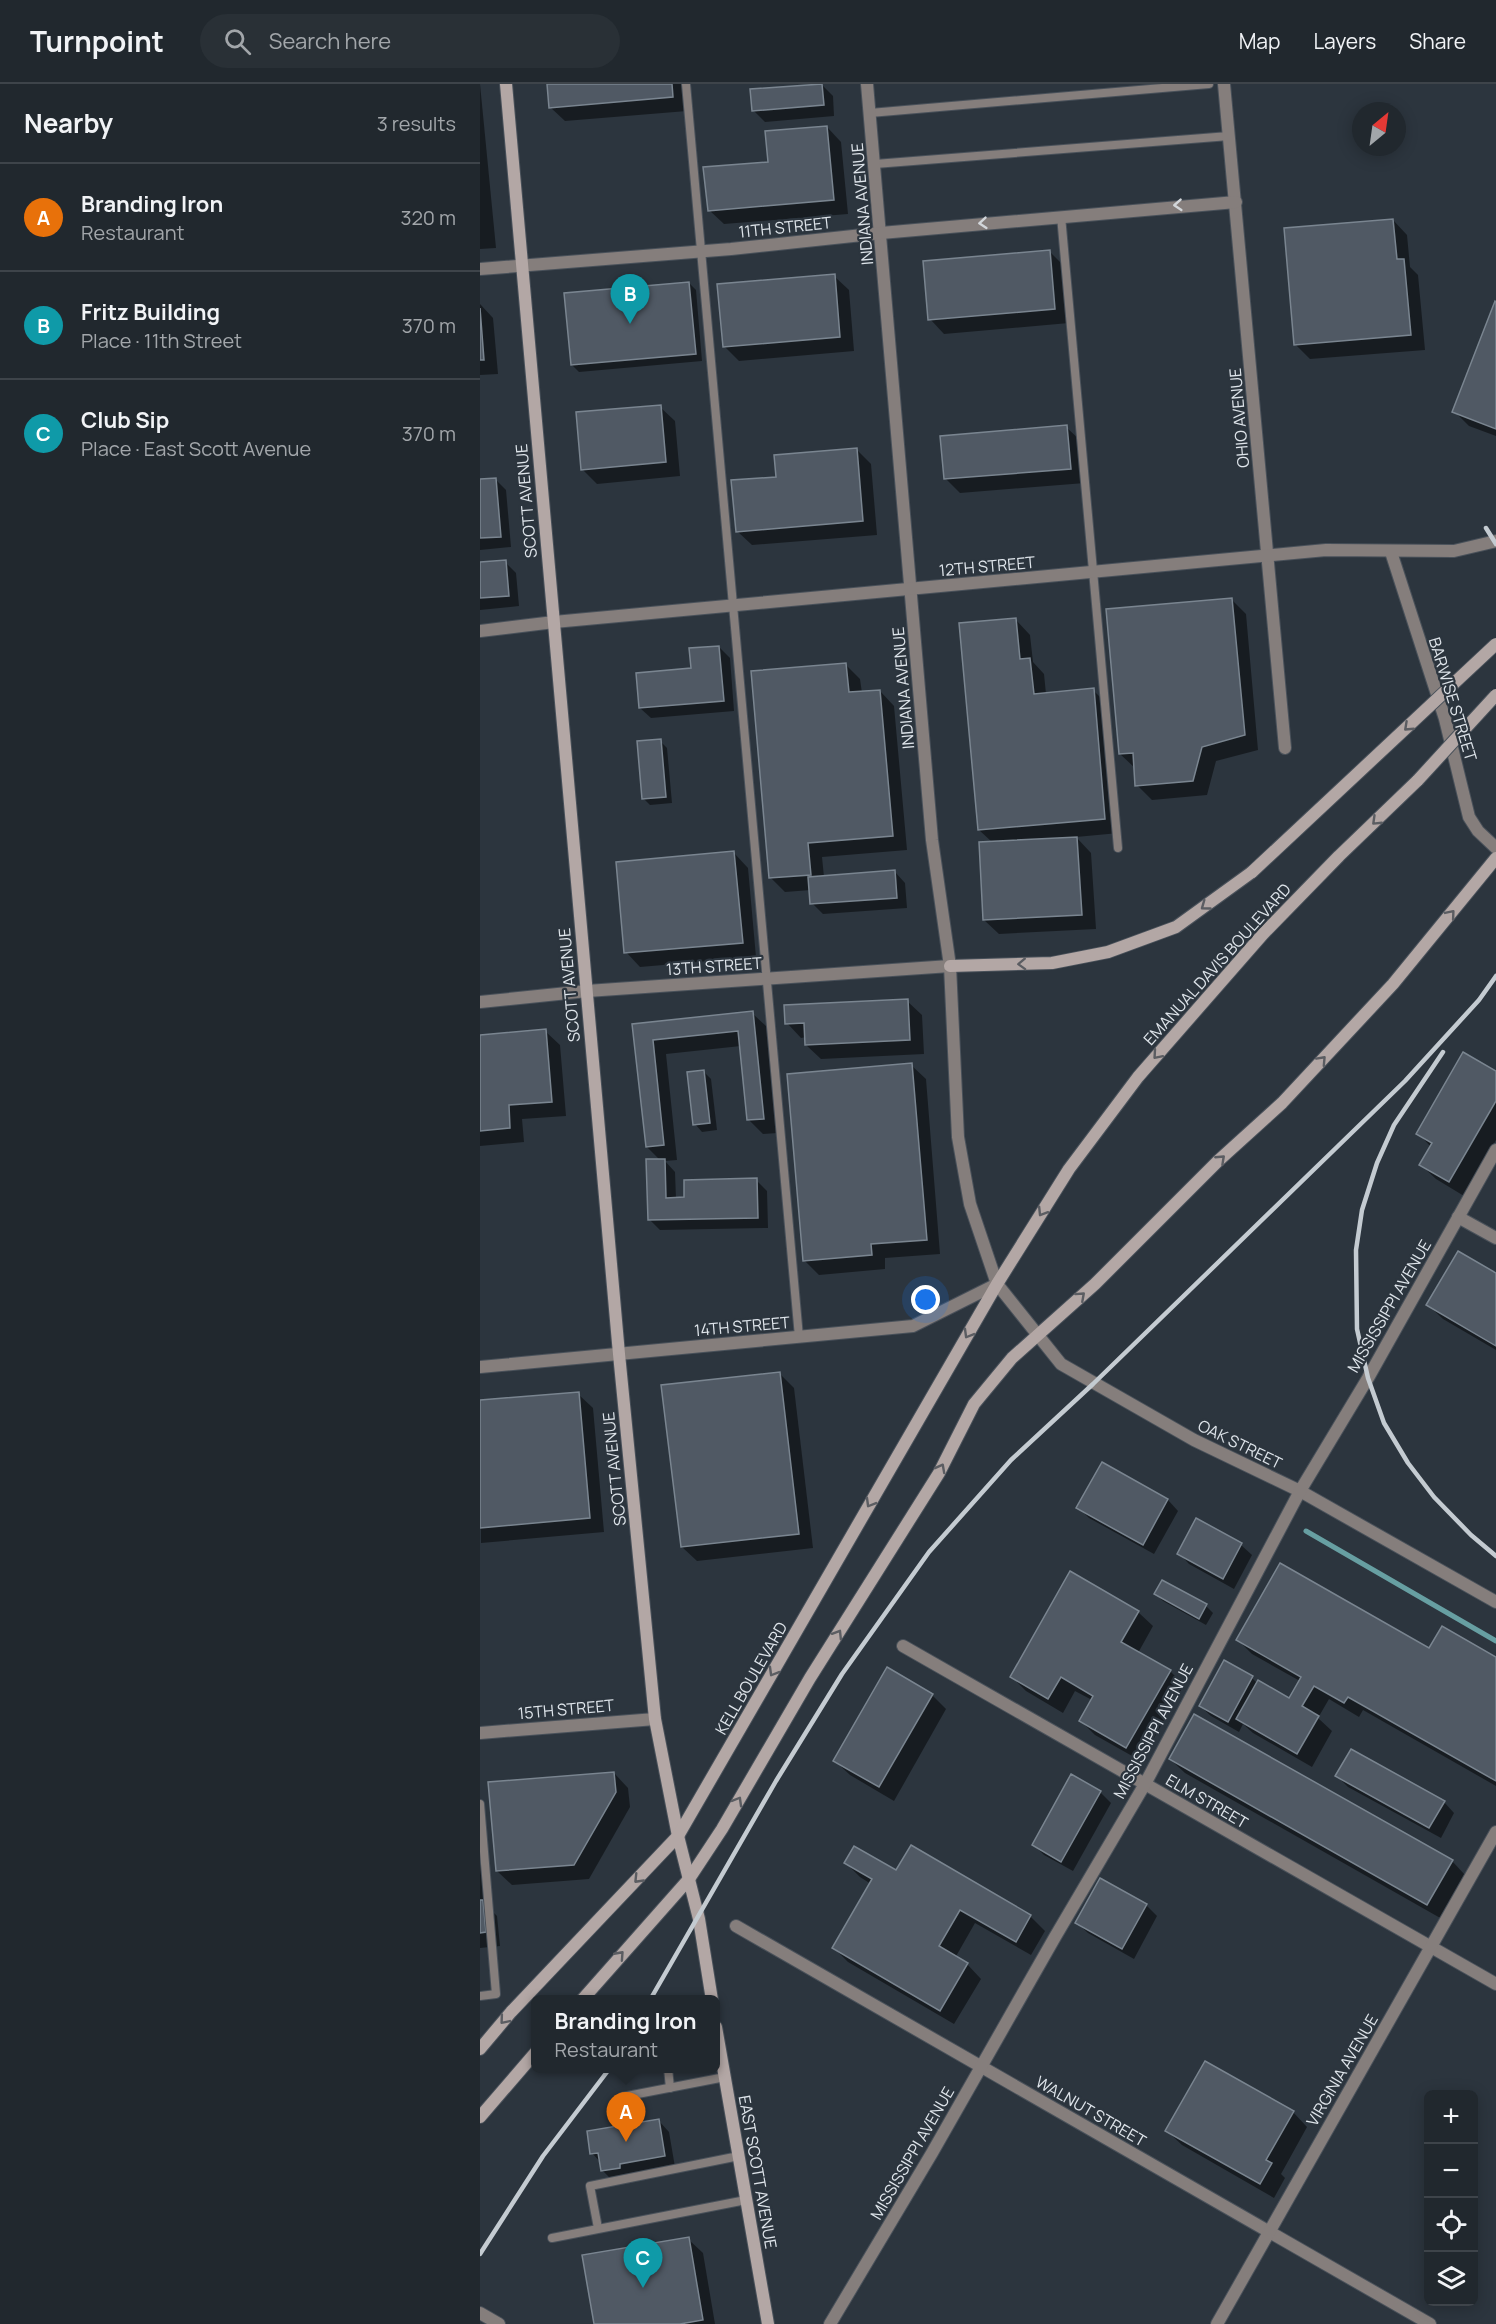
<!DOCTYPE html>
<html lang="en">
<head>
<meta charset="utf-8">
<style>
  body { margin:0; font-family:Manrope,sans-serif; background:#293036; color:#f1f3f6 }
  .controls { position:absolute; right:18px; bottom:18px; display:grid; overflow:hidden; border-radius:9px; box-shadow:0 3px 15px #0003 }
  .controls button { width:54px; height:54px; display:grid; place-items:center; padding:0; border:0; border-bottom:2px solid #3e444a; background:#21282e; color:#f1f3f6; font:30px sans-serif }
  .compass { position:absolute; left:872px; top:18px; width:54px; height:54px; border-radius:50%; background:#21282e; box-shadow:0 3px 15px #0003; rotate:29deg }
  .you { position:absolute; left:446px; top:1216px; width:21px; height:21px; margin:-15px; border:4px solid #fff; border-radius:50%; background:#1a73e8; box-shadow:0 0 0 9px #1a73e833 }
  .badge { display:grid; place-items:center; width:39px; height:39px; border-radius:50%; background:#8c9099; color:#fff; font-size:20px; font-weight:700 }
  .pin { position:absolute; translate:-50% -50px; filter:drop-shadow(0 2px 3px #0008) }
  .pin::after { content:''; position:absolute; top:32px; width:21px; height:18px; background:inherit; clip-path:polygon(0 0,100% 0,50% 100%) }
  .popup { position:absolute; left:51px; top:1911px; width:189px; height:78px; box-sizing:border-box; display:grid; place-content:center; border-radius:9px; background:#21282e; filter:drop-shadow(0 2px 4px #0005); font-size:20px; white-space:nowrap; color:#a2a6aa }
  .popup b { font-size:22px; color:#f1f3f6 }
  .popup::after { content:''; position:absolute; left:50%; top:100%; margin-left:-12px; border:12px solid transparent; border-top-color:#21282e }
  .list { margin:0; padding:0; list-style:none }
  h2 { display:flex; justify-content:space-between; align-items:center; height:78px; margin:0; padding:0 24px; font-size:26px }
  h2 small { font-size:20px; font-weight:400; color:#a2a6aa }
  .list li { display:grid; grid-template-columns:39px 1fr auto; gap:18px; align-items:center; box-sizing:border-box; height:108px; padding:0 24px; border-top:2px solid #3e444a }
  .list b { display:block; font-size:22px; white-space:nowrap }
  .list p { margin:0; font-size:20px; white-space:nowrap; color:#a2a6aa }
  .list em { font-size:20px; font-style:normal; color:#a2a6aa }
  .icon { flex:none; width:33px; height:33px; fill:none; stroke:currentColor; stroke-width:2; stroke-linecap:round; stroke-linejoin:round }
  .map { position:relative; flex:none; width:1016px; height:2240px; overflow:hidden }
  header { display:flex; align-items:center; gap:36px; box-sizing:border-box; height:84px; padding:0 30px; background:#21282e; border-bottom:2px solid #3e444a }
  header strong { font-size:28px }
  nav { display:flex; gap:33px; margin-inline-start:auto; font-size:21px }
  .search { width:420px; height:54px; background:#293036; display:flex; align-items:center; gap:15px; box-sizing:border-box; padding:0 21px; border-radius:33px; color:#a2a6aa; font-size:22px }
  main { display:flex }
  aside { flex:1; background:#21282e }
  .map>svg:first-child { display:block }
  .shadow { fill:#0007 }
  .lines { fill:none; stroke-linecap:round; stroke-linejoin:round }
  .stream { stroke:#679fa2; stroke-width:5 }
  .building { fill:#505964; stroke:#7a8590; stroke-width:1.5 }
  .lane-casing { stroke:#49515a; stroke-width:10 }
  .street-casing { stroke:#49515a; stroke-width:14 }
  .secondary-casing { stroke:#49515a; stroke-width:14 }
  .lane { stroke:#857e7c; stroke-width:8 }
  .street { stroke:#857e7c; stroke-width:12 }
  .secondary { stroke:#b3a7a5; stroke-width:12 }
  .rail { stroke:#c4cbd1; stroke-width:4.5 }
  .secondary-bridge-casing { stroke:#49515a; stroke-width:14; stroke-linecap:butt }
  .secondary-bridge { stroke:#b3a7a5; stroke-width:12 }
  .oneway { stroke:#d2d6da }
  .oneway2 { stroke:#5b5d62 }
  .labels { text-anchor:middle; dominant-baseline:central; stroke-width:4.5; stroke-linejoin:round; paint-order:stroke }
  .street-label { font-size:16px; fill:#dfe5eb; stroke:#2c353e }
</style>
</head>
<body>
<header>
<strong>Turnpoint</strong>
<div class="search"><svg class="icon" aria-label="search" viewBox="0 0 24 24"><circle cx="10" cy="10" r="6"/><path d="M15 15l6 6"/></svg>Search here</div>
<nav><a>Map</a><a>Layers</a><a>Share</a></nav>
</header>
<main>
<aside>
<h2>Nearby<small>3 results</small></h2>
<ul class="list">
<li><span class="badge" style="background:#e8710a">A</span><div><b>Branding Iron</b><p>Restaurant</p></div><em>320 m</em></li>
<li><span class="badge" style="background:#0f9aa8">B</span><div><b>Fritz Building</b><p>Place · 11th Street</p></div><em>370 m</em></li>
<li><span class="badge" style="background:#0f9aa8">C</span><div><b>Club Sip</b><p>Place · East Scott Avenue</p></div><em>370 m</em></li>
</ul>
</aside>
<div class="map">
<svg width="1016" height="2240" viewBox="0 0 1016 2240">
  <rect width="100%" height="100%" fill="#2c353e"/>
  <g class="shadow">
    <polygon points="0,0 16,164 0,165"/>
    <polygon points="68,0 205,0 207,27 85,37 70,23"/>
    <polygon points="342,1 353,12 354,32 285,38 274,27"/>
    <polygon points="347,43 361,58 368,130 244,140 229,126"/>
    <polygon points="913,136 927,151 930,183 938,191 945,266 830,275 816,261"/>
    <polygon points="569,167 584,182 589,239 464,250 450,235"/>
    <polygon points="354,192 369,206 374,267 259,277 244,262"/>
    <polygon points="209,199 216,206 222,277 99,288 92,281"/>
    <polygon points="1016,219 1016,352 989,342 974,327"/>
    <polygon points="0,220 13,234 18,290 0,291"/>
    <polygon points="180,323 195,337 200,392 117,400 102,385"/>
    <polygon points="586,343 601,357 605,399 480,409 466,395"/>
    <polygon points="376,365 391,380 397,451 272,461 257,447 297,394"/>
    <polygon points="16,396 26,406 31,463 0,466 0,397"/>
    <polygon points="25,478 36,489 39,522 0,526 0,480"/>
    <polygon points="752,516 766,530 778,666 736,677 727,711 672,716 657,701 655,684 640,670"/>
    <polygon points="536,536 550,551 553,578 564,590 566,610 613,606 628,621 639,749 596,753 611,769 616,845 519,850 504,836 512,758 499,746"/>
    <polygon points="239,563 250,574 254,627 171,634 160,624"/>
    <polygon points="366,581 380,595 382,609 400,607 414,622 427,766 342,773 344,793 415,788 425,799 427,824 343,830 332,819 331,806 305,808 291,794"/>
    <polygon points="180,657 187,664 192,719 170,721 163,714"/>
    <polygon points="254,769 268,784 276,873 160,883 146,868"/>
    <polygon points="427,917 442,931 444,970 341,975 326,961 326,953 321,954 307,939"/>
    <polygon points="272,929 287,943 298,1049 283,1050 269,1036 261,962 186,970 197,1076 185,1077 195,1088 196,1115 206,1115 276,1096 287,1107 288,1144 180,1146 169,1135 181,1077 167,1063 154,941"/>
    <polygon points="65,947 80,961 86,1032 42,1035 44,1058 0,1062 0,952"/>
    <polygon points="431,981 446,995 460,1170 405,1174 405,1185 339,1191 324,1176"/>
    <polygon points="224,988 231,995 237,1046 222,1048 215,1040"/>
    <polygon points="1016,989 1016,1056 984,1112 956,1095 941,1081 951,1063 938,1049"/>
    <polygon points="1016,1191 1016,1266 963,1235 948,1221"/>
    <polygon points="299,1289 314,1304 333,1464 217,1477 202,1463"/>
    <polygon points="98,1310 113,1324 124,1448 1,1459 0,1318"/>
    <polygon points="688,1416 698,1427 674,1470 609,1434 598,1423"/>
    <polygon points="717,1436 761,1461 772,1471 754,1505 709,1480 699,1469"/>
    <polygon points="676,1510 726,1522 733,1529 726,1541 683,1517"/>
    <polygon points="658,1528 673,1542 658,1569 690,1587 704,1601 661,1677 615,1651 601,1637 612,1616 595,1607 583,1629 546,1607 532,1593"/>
    <polygon points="758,1556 950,1566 1016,1575 1016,1702 883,1626 879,1633 849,1615 838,1634 852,1647 832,1683 773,1649 763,1640 759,1648 731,1632 720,1622 772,1594 778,1600 809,1616 820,1597 772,1570"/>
    <polygon points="452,1611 466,1625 414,1717 370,1691 355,1677"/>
    <polygon points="690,1675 972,1777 986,1792 962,1835 705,1689"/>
    <polygon points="134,1689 148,1704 150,1723 109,1795 32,1801 17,1787"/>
    <polygon points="857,1692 964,1718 974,1729 961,1754 868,1703"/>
    <polygon points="620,1708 631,1719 593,1787 564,1771 553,1760"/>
    <polygon points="0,1728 9,1824 17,1832 20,1862 0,1864"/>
    <polygon points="431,1764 550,1832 565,1847 551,1871 495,1839 475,1874 487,1880 501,1895 474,1940 368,1878 354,1864 391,1800 380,1793 366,1779 417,1788"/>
    <polygon points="621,1796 666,1821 677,1832 654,1875 608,1849 597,1839"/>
    <polygon points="813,2028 827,2043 801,2090 805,2094 794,2114 702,2061 687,2047"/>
    <polygon points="179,2037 189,2048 195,2083 133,2097 122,2086 121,2079 112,2069"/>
    <polygon points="208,2155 223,2169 235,2240 116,2240"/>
  </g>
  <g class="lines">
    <polyline class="stream" points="826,1447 1016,1557"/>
  </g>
  <g class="building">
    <polygon points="67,0 192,0 193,13 69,24"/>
    <polygon points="342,0 344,21 272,27 270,5"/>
    <polygon points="347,42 354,116 228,127 223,83 288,78 285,47"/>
    <polygon points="913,135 917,175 924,175 931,251 814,261 804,144"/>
    <polygon points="570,166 575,225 448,236 443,177"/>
    <polygon points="355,190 360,253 243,263 237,200"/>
    <polygon points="209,198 216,270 91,281 84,209"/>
    <polygon points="1015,217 1016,218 1016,345 972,328"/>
    <polygon points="0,224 4,276 0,276"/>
    <polygon points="181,321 186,378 101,386 96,328"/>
    <polygon points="587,341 591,385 464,395 460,352"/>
    <polygon points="377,364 383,437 256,448 251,396 296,393 294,371"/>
    <polygon points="16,394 21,453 0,454 0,395"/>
    <polygon points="26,476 29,512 0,514 0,478"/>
    <polygon points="752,514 765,651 722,663 713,697 655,702 653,669 639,670 626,525"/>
    <polygon points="536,534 540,575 550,574 554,610 614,604 625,735 498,746 479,539"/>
    <polygon points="239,562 244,617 159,624 156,589 211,584 209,564"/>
    <polygon points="366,579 369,608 400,606 413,752 328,759 331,791 289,794 271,587"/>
    <polygon points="181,655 186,713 162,715 157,657"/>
    <polygon points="597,753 602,831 503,836 499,758"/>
    <polygon points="254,767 263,859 144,869 136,778"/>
    <polygon points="415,786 417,814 330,820 328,793"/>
    <polygon points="428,915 430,956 325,961 324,939 305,940 304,921"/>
    <polygon points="273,927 284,1035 267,1036 258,947 173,956 184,1061 166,1063 152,940"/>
    <polygon points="66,945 72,1018 29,1021 30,1044 0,1047 0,951"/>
    <polygon points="983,968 1016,987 1016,1017 969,1098 939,1081 952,1059 936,1050"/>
    <polygon points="432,979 447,1156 391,1160 392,1171 323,1177 307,990"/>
    <polygon points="224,986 230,1039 213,1041 207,988"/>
    <polygon points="166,1075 185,1075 186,1114 204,1113 204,1096 277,1094 278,1134 168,1136"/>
    <polygon points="978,1167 1016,1189 1016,1262 946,1221"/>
    <polygon points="300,1288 319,1450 201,1463 181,1301"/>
    <polygon points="99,1308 110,1434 0,1444 0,1316"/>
    <polygon points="622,1378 688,1415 663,1461 596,1424"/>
    <polygon points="716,1434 762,1459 743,1495 697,1470"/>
    <polygon points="800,1479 949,1564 962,1542 1016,1573 1016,1697 868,1613 864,1619 834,1602 822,1622 839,1632 817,1670 756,1635 778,1596 809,1614 821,1593 756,1556"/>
    <polygon points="590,1487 659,1527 641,1558 691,1586 646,1664 599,1637 613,1612 581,1593 568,1615 530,1593"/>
    <polygon points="682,1496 727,1520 719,1535 674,1510"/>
    <polygon points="744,1576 773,1592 748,1638 719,1622"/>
    <polygon points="407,1583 453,1610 399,1703 353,1677"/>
    <polygon points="714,1630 973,1776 947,1821 689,1675"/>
    <polygon points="871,1665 965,1717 949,1744 855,1692"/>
    <polygon points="134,1688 136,1708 94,1781 16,1787 8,1698"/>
    <polygon points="591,1690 621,1707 581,1778 552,1761"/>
    <polygon points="431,1761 551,1831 536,1858 480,1826 459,1862 488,1879 460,1927 352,1864 392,1795 364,1779 374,1762 416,1786"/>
    <polygon points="620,1794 667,1820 642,1865 595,1839"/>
    <polygon points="0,1816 3,1816 6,1848 0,1849"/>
    <polygon points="725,1977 814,2027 786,2076 792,2079 780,2100 685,2047"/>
    <polygon points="179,2035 185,2072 140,2080 140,2084 121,2087 118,2069 110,2070 107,2047"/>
    <polygon points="209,2153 223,2236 200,2240 114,2240 102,2171"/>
  </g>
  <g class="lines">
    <defs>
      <g id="lane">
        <polyline points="206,0 319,1253"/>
        <polyline points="390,29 729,0"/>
        <polyline points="395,80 749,52"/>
        <polyline points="581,132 638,764"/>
        <polyline points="0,1720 16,1910 0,1912"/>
        <polyline points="188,1984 190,2004"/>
        <polyline points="142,2013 245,1993"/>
        <polyline points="118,2144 110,2102 259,2072"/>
        <polyline points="72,2154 266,2116"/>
      </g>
      <g id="street">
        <polyline points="387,0 452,756 470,882 478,1053 490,1120 517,1200 581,1280 714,1356 820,1407 1016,1518"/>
        <polyline points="744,0 805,664"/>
        <polyline points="0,185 251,165 401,149 756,118"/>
        <polyline points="911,468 965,635 989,733 998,747 1016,764"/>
        <polyline points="0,547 74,538 846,466 974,467 1016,457"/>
        <polyline points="0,918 107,907 470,882"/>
        <polyline points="978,1133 1016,1154"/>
        <polyline points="0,1283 433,1242 517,1200"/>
        <polyline points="423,1562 1016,1900"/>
        <polyline points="0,1649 175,1635"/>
        <polyline points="256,1842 950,2240"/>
        <polyline points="0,2229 19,2240"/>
        <polyline points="350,2240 452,2069 575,1853 665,1700 820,1407 888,1294 1016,1066"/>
        <polyline points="737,2240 1016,1748"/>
      </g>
      <g id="secondary">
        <polyline points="26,0 139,1270 175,1635 198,1752 219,1835 232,1916"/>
        <polyline points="470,882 572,879 628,868 696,843 772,788"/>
        <polyline points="102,1916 209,1795 242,1745 330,1594 459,1389 494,1320 532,1274 615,1200 738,1077 802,1019 913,900 1016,774"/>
        <polyline points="236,1943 288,2240"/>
        <polyline points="0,1965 31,1928 198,1752 517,1200 589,1085 658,993 783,850 859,772 938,696"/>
        <polyline points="0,2033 56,1968"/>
      </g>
    </defs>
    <use href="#lane" class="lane-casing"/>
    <use href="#street" class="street-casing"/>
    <use href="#secondary" class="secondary-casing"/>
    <use href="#lane" class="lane"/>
    <use href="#street" class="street"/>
    <use href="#secondary" class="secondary"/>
    <g class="rail">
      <polyline points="1006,444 1016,460"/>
      <polyline points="963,968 914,1041 897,1079 882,1126 876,1166 877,1245 888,1294 904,1339 928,1379 954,1413 991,1451 1016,1472"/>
      <polyline points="170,1916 296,1697 362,1590 449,1468 531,1376 613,1300 925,997 999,916 1016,892"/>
      <polyline points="0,2170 63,2072 130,1984"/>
    </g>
    <defs>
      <g id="secondary-bridge">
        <polyline points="938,696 1016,611"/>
        <polyline points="772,788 1016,560"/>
      </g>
    </defs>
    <use href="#secondary-bridge" class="secondary-bridge-casing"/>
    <use href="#secondary-bridge" class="secondary-bridge"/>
  </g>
  <defs><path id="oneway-chevron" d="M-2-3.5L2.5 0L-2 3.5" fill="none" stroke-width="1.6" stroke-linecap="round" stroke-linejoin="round" transform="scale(1.5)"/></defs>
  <g class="oneway">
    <use href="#oneway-chevron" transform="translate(698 121) rotate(176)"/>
    <use href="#oneway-chevron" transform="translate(503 139) rotate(175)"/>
  </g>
  <g class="oneway2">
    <use href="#oneway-chevron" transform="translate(928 643) rotate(137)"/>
    <use href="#oneway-chevron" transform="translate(896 737) rotate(136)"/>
    <use href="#oneway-chevron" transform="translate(725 822) rotate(144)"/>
    <use href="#oneway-chevron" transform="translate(971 830) rotate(-50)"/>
    <use href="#oneway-chevron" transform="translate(542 880) rotate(178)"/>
    <use href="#oneway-chevron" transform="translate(677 971) rotate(131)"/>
    <use href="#oneway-chevron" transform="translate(842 976) rotate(-47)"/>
    <use href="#oneway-chevron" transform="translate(741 1075) rotate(-43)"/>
    <use href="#oneway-chevron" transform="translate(562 1128) rotate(122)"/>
    <use href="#oneway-chevron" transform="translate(601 1212) rotate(-42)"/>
    <use href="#oneway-chevron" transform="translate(488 1250) rotate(120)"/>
    <use href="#oneway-chevron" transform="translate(461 1384) rotate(-62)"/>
    <use href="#oneway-chevron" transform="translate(390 1419) rotate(120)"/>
    <use href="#oneway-chevron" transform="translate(358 1550) rotate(-58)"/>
    <use href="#oneway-chevron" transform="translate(293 1588) rotate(120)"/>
    <use href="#oneway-chevron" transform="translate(258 1717) rotate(-60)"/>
    <use href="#oneway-chevron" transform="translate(158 1795) rotate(134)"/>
    <use href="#oneway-chevron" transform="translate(140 1871) rotate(-48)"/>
    <use href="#oneway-chevron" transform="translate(24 1936) rotate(130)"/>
  </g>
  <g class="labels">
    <g class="street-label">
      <text transform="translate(382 120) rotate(-95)">INDIANA AVENUE</text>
      <text transform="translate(305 143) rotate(-6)">11TH STREET</text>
      <text transform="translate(759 334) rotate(-95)">OHIO AVENUE</text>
      <text transform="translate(46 417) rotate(-95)">SCOTT AVENUE</text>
      <text transform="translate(507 482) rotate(-5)">12TH STREET</text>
      <text transform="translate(423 604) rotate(-95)">INDIANA AVENUE</text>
      <text transform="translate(973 615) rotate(73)">BARWISE STREET</text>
      <text transform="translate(737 880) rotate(-48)">EMANUAL DAVIS BOULEVARD</text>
      <text transform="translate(234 882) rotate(-4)">13TH STREET</text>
      <text transform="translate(89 901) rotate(-95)">SCOTT AVENUE</text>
      <text transform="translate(909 1222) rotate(-60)">MISSISSIPPI AVENUE</text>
      <text transform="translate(262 1242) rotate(-5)">14TH STREET</text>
      <text transform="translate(760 1360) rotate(26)">OAK STREET</text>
      <text transform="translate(134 1385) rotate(-96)">SCOTT AVENUE</text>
      <text transform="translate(271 1594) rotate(-60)">KELL BOULEVARD</text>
      <text transform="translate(86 1625) rotate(-5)">15TH STREET</text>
      <text transform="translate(673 1647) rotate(-62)">MISSISSIPPI AVENUE</text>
      <text transform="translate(727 1717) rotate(30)">ELM STREET</text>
      <text transform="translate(862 1986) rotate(-60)">VIRGINIA AVENUE</text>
      <text transform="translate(611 2027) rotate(30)">WALNUT STREET</text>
      <text transform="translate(432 2069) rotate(-60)">MISSISSIPPI AVENUE</text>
      <text transform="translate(278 2088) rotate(80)">EAST SCOTT AVENUE</text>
    </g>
  </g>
</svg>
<div class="controls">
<button>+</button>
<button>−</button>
<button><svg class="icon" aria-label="locate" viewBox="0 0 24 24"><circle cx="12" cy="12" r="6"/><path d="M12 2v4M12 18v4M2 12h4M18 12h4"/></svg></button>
<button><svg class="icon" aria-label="layers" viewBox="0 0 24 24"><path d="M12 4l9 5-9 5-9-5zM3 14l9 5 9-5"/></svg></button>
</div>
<svg class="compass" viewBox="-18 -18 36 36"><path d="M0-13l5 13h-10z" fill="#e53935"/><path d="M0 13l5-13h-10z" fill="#a2a6aa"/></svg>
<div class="you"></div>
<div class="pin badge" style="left:146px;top:2058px;background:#e8710a">A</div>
<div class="popup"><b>Branding Iron</b>Restaurant</div>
<div class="pin badge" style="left:150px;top:240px;background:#0f9aa8">B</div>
<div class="pin badge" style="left:163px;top:2204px;background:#0f9aa8">C</div>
</div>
</main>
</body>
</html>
